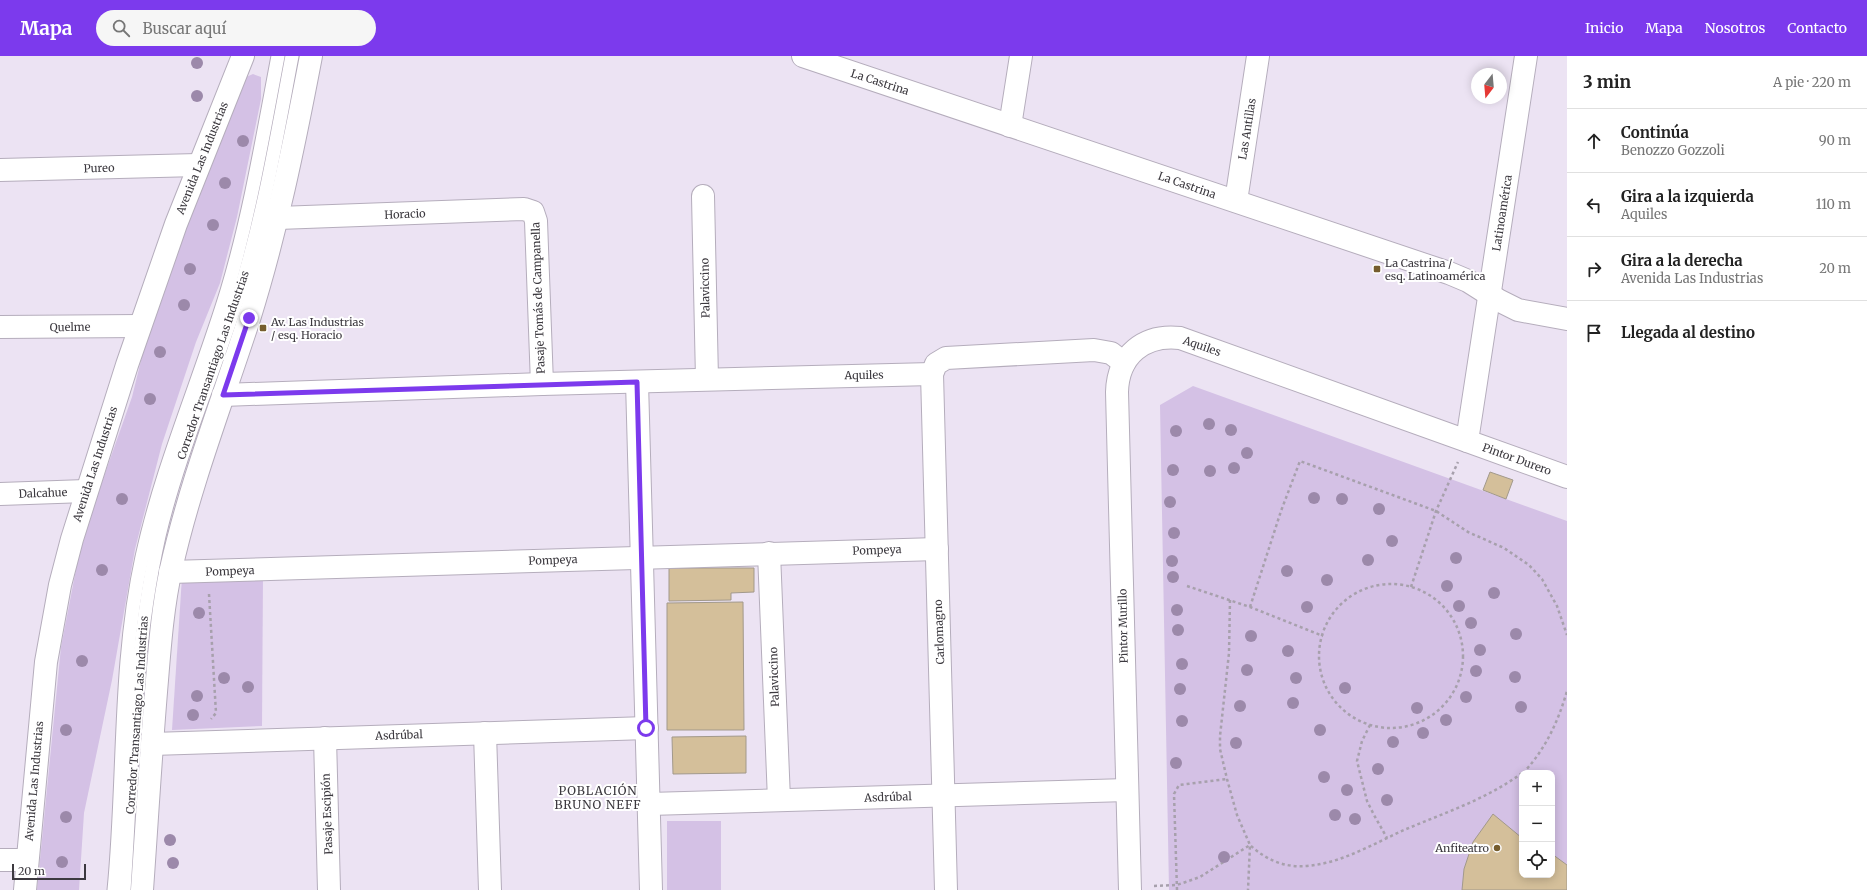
<!DOCTYPE html>
<html lang="es">
<head>
<meta charset="utf-8">
<style>
  body { margin:0; font-family:Merriweather,serif; background:#f6f6f6; color:#222 }
  .controls { position:absolute; right:12px; bottom:12px; display:grid; overflow:hidden; border-radius:8px; box-shadow:0 2px 10px #0003 }
  .controls button { width:36px; height:36px; display:grid; place-items:center; padding:0; border:0; border-bottom:1px solid #e0e0e0; background:#fff; color:#222; font:20px sans-serif }
  .compass { position:absolute; left:1471px; top:12px; width:36px; height:36px; border-radius:50%; background:#fff; box-shadow:0 2px 10px #0003; rotate:196deg }
  .scale { position:absolute; left:12px; bottom:10px; width:74px; box-sizing:border-box; padding-left:4px; border:2px solid #3c393f; border-top:0; font-size:11px; line-height:14px; white-space:nowrap; color:#3c393f; -webkit-text-stroke:3px #fff; paint-order:stroke }
  .stop { position:absolute; width:12px; height:12px; margin:-9px; border:3px solid #7c3aed; border-radius:50%; background:#fff }
  .stop.end { background:#7c3aed; border-color:#fff; box-shadow:0 1px 4px #0008 }
  .list { margin:0; padding:0; list-style:none }
  h2 { display:flex; justify-content:space-between; align-items:center; height:52px; margin:0; padding:0 16px; font-size:17px }
  h2 small { font-size:13px; font-weight:400; color:#767676 }
  .list li { display:grid; grid-template-columns:26px 1fr auto; gap:12px; align-items:center; box-sizing:border-box; height:64px; padding:0 16px; border-top:1px solid #e0e0e0 }
  .list b { display:block; font-size:15px; white-space:nowrap }
  .list p { margin:0; font-size:13px; white-space:nowrap; color:#767676 }
  .list em { font-size:13px; font-style:normal; color:#767676 }
  .icon { flex:none; width:22px; height:22px; fill:none; stroke:currentColor; stroke-width:2; stroke-linecap:round; stroke-linejoin:round }
  .map { position:relative; flex:none; width:1567px; height:834px; overflow:hidden }
  header { display:flex; align-items:center; gap:24px; box-sizing:border-box; height:56px; padding:0 20px; background:#7c3aed; color:#fff }
  header strong { font-size:19px }
  nav { display:flex; gap:22px; margin-inline-start:auto; font-size:14px }
  .search { width:280px; height:36px; background:#f6f6f6; display:flex; align-items:center; gap:10px; box-sizing:border-box; padding:0 14px; border-radius:22px; color:#767676; font-size:15px }
  main { display:flex }
  aside { flex:1; background:#fff }
  .map>svg:first-child { display:block }
  .green { fill:#d4c1e5; fill-rule:evenodd }
  .building { fill:#d4bf9a; stroke:#a2998b }
  .lines { fill:none; stroke-linecap:round; stroke-linejoin:round }
  .lane-casing { stroke:#b5adbc; stroke-width:15 }
  .street-casing { stroke:#b5adbc; stroke-width:24 }
  .secondary-casing { stroke:#b5adbc; stroke-width:24 }
  .path { stroke:#a7a0ac; stroke-width:2.5; stroke-dasharray:3 3; stroke-linecap:butt }
  .lane { stroke:#fff; stroke-width:13 }
  .street { stroke:#fff; stroke-width:22 }
  .secondary { stroke:#fff; stroke-width:22 }
  .tree { fill:#9c89aa }
  .route { stroke:#7c3aed; stroke-width:5 }
  .poi-dot { fill:#765d2e; stroke:#fff; stroke-width:1.5 }
  .labels { text-anchor:middle; dominant-baseline:central; stroke-width:4; stroke-linejoin:round; paint-order:stroke }
  .street-label { font-size:11px; fill:#3c393f; stroke:#fff }
  .poi-label { font-size:11px; fill:#3c393f; stroke:#fff; text-anchor:start }
  .neighbourhood-label { font-size:12px; letter-spacing:1px; fill:#3c393f; stroke:#fff }
</style>
</head>
<body>
<header>
<strong>Mapa</strong>
<div class="search"><svg class="icon" aria-label="search" viewBox="0 0 24 24"><circle cx="10" cy="10" r="6"/><path d="M15 15l6 6"/></svg>Buscar aquí</div>
<nav><a>Inicio</a><a>Mapa</a><a>Nosotros</a><a>Contacto</a></nav>
</header>
<main>
<div class="map">
<svg width="1567" height="834" viewBox="0 0 1567 834">
  <rect width="100%" height="100%" fill="#ece3f3"/>
  <g class="green">
    <polygon points="253,18 261,21 261,43 237,161 220,227 196,286 162,388 135,493 112,624 84,757 79,834 37,834 61,591 78,503 97,440 132,341 150,268 205,121 246,21"/>
    <path d="M 1193,330 L 1567,465 L 1567,834 L 1169,834 L 1160,349 ZM 1522,717 L 1552,717 L 1552,819 L 1522,819 Z"/>
    <polygon points="263,519 262,670 172,674 182,521"/>
    <rect x="667" y="765" width="54" height="69"/>
  </g>
  <g class="building">
    <polygon points="1490,416 1513,424 1506,443 1483,434"/>
    <polygon points="669,512 754,512 754,536 731,537 731,544 669,545"/>
    <polygon points="743,546 744,674 667,674 667,547"/>
    <polygon points="746,680 746,717 673,718 672,681"/>
    <polygon points="1493,758 1522,782 1522,819 1552,819 1552,798 1567,809 1567,834 1462,834 1464,813 1473,786"/>
  </g>
  <g class="lines">
    <defs>
      <g id="lane">
        <path d="M 114,834 C 125,723 118,610 142,501 C 162,409 200,324 227,235 C 250,158 263,79 278,0"/>
        <path d="M 124,834 C 132,716 133,596 159,480 C 179,396 214,317 240,235 C 264,158 277,79 292,0"/>
      </g>
      <g id="street">
        <polyline points="803,0 1449,217 1468,225 1498,244 1518,254 1567,263"/>
        <polyline points="1010,70 1021,0"/>
        <polyline points="0,114 198,109"/>
        <polyline points="703,140 707,323"/>
        <polyline points="1236,145 1258,0"/>
        <polyline points="278,162 524,153 533,156 536,165 542,328"/>
        <polyline points="0,271 140,270"/>
        <polyline points="637,326 651,834"/>
        <polyline points="223,339 542,328 932,318"/>
        <polyline points="0,438 86,435"/>
        <polyline points="769,497 779,744"/>
        <polyline points="170,516 937,493"/>
        <polyline points="485,677 490,834"/>
        <polyline points="325,682 329,834"/>
        <polyline points="152,688 647,672"/>
        <polyline points="649,748 1127,734"/>
        <polyline points="0,804 27,804"/>
        <polyline points="946,834 932,318 936,308 946,302 1094,294 1111,297 1124,307"/>
        <path d="M 1130,834 L 1117,336 C 1118,299 1144,278 1180,282 L 1467,385"/>
      </g>
      <g id="secondary">
        <polyline points="1526,0 1467,385 1567,421"/>
        <polyline points="25,834 46,606 60,529 72,483 127,309 176,168 243,0"/>
        <path d="M 142,834 C 147,764 151,694 157,624 C 160,587 163,549 171,513 C 190,428 222,346 249,263 C 276,177 294,89 311,0"/>
      </g>
    </defs>
    <use href="#lane" class="lane-casing"/>
    <use href="#street" class="street-casing"/>
    <use href="#secondary" class="secondary-casing"/>
    <g class="path">
      <circle cx="1391" cy="600" r="72"/>
      <polyline points="1187,530 1250,551 1323,580"/>
      <polyline points="1411,531 1436,455 1458,406"/>
      <polyline points="209,538 216,657 211,663"/>
      <polyline points="1230,544 1229,597 1220,680 1220,693 1227,723 1237,759 1250,789 1248,834"/>
      <polyline points="1250,551 1281,455 1300,405 1436,455 1468,476 1504,492 1529,509 1542,523 1557,550 1567,579"/>
      <polyline points="1370,669 1362,685 1357,705 1367,745 1374,759 1387,782"/>
      <path d="M 1523,717 C 1545,694 1558,666 1567,635"/>
      <path d="M 1154,830 L 1177,829 L 1200,821 L 1250,789 C 1266,804 1285,812 1307,810 C 1342,807 1373,788 1404,774 C 1444,757 1487,743 1522,717"/>
      <polyline points="1177,834 1174,738 1179,729 1227,723"/>
    </g>
    <use href="#lane" class="lane"/>
    <use href="#street" class="street"/>
    <use href="#secondary" class="secondary"/>
  </g>
  <g class="tree">
    <circle cx="197" cy="7" r="6"/>
    <circle cx="197" cy="40" r="6"/>
    <circle cx="243" cy="85" r="6"/>
    <circle cx="225" cy="127" r="6"/>
    <circle cx="213" cy="169" r="6"/>
    <circle cx="190" cy="213" r="6"/>
    <circle cx="184" cy="249" r="6"/>
    <circle cx="160" cy="296" r="6"/>
    <circle cx="150" cy="343" r="6"/>
    <circle cx="1209" cy="368" r="6"/>
    <circle cx="1231" cy="374" r="6"/>
    <circle cx="1176" cy="375" r="6"/>
    <circle cx="1247" cy="397" r="6"/>
    <circle cx="1234" cy="412" r="6"/>
    <circle cx="1173" cy="414" r="6"/>
    <circle cx="1210" cy="415" r="6"/>
    <circle cx="1314" cy="442" r="6"/>
    <circle cx="122" cy="443" r="6"/>
    <circle cx="1342" cy="443" r="6"/>
    <circle cx="1170" cy="446" r="6"/>
    <circle cx="1379" cy="453" r="6"/>
    <circle cx="1174" cy="477" r="6"/>
    <circle cx="1392" cy="485" r="6"/>
    <circle cx="1456" cy="502" r="6"/>
    <circle cx="1368" cy="504" r="6"/>
    <circle cx="1172" cy="505" r="6"/>
    <circle cx="102" cy="514" r="6"/>
    <circle cx="1287" cy="515" r="6"/>
    <circle cx="1173" cy="521" r="6"/>
    <circle cx="1327" cy="524" r="6"/>
    <circle cx="1447" cy="530" r="6"/>
    <circle cx="1494" cy="537" r="6"/>
    <circle cx="1459" cy="550" r="6"/>
    <circle cx="1307" cy="551" r="6"/>
    <circle cx="1177" cy="554" r="6"/>
    <circle cx="199" cy="557" r="6"/>
    <circle cx="1471" cy="567" r="6"/>
    <circle cx="1178" cy="574" r="6"/>
    <circle cx="1516" cy="578" r="6"/>
    <circle cx="1251" cy="580" r="6"/>
    <circle cx="1480" cy="594" r="6"/>
    <circle cx="1288" cy="595" r="6"/>
    <circle cx="82" cy="605" r="6"/>
    <circle cx="1182" cy="608" r="6"/>
    <circle cx="1247" cy="614" r="6"/>
    <circle cx="1476" cy="615" r="6"/>
    <circle cx="1515" cy="621" r="6"/>
    <circle cx="224" cy="622" r="6"/>
    <circle cx="1296" cy="622" r="6"/>
    <circle cx="248" cy="631" r="6"/>
    <circle cx="1345" cy="632" r="6"/>
    <circle cx="1180" cy="633" r="6"/>
    <circle cx="197" cy="640" r="6"/>
    <circle cx="1466" cy="641" r="6"/>
    <circle cx="1293" cy="647" r="6"/>
    <circle cx="1240" cy="650" r="6"/>
    <circle cx="1521" cy="651" r="6"/>
    <circle cx="1417" cy="652" r="6"/>
    <circle cx="193" cy="659" r="6"/>
    <circle cx="1446" cy="664" r="6"/>
    <circle cx="1182" cy="665" r="6"/>
    <circle cx="66" cy="674" r="6"/>
    <circle cx="1320" cy="674" r="6"/>
    <circle cx="1423" cy="677" r="6"/>
    <circle cx="1393" cy="686" r="6"/>
    <circle cx="1236" cy="687" r="6"/>
    <circle cx="1176" cy="707" r="6"/>
    <circle cx="1378" cy="713" r="6"/>
    <circle cx="1324" cy="721" r="6"/>
    <circle cx="1347" cy="734" r="6"/>
    <circle cx="1387" cy="744" r="6"/>
    <circle cx="1335" cy="759" r="6"/>
    <circle cx="66" cy="761" r="6"/>
    <circle cx="1355" cy="763" r="6"/>
    <circle cx="170" cy="784" r="6"/>
    <circle cx="1224" cy="801" r="6"/>
    <circle cx="62" cy="806" r="6"/>
    <circle cx="173" cy="807" r="6"/>
  </g>
  <g class="lines">
    <polyline class="route" points="249,262 223,339 637,326 646,672"/>
  </g>
  <g class="poi-dot">
    <rect x="1373" y="209" width="8" height="8" rx="2"/>
    <rect x="259" y="268" width="8" height="8" rx="2"/>
    <circle cx="1497" cy="792" r="4"/>
  </g>
  <g class="labels">
    <g class="street-label">
      <text transform="translate(880 26) rotate(18)">La Castrina</text>
      <text transform="translate(1247 73) rotate(-81)">Las Antillas</text>
      <text transform="translate(202 102) rotate(-68)">Avenida Las Industrias</text>
      <text transform="translate(99 112) rotate(-2)">Pureo</text>
      <text transform="translate(1187 129) rotate(19)">La Castrina</text>
      <text transform="translate(1502 157) rotate(-81)">Latinoamérica</text>
      <text transform="translate(405 158) rotate(-2)">Horacio</text>
      <text transform="translate(705 232) rotate(-91)">Palaviccino</text>
      <text transform="translate(538 242) rotate(-92)">Pasaje Tomás de Campanella</text>
      <text transform="translate(70 271) rotate(-1)">Quelme</text>
      <text transform="translate(1202 290) rotate(19)">Aquiles</text>
      <text transform="translate(213 309) rotate(-71)">Corredor Transantiago Las Industrias</text>
      <text transform="translate(864 319) rotate(-1)">Aquiles</text>
      <text transform="translate(1517 403) rotate(20)">Pintor Durero</text>
      <text transform="translate(95 408) rotate(-72)">Avenida Las Industrias</text>
      <text transform="translate(43 437) rotate(-2)">Dalcahue</text>
      <text transform="translate(877 494) rotate(-2)">Pompeya</text>
      <text transform="translate(553 504) rotate(-2)">Pompeya</text>
      <text transform="translate(230 515) rotate(-2)">Pompeya</text>
      <text transform="translate(1123 570) rotate(-91)">Pintor Murillo</text>
      <text transform="translate(939 576) rotate(-92)">Carlomagno</text>
      <text transform="translate(774 621) rotate(-92)">Palaviccino</text>
      <text transform="translate(137 659) rotate(-86)">Corredor Transantiago Las Industrias</text>
      <text transform="translate(399 679) rotate(-2)">Asdrúbal</text>
      <text transform="translate(34 725) rotate(-85)">Avenida Las Industrias</text>
      <text transform="translate(888 741) rotate(-2)">Asdrúbal</text>
      <text transform="translate(327 758) rotate(-92)">Pasaje Escipión</text>
    </g>
    <g class="poi-label">
      <text x="1385" y="207">La Castrina /<tspan x="1385" dy="13">esq. Latinoamérica</tspan></text>
      <text x="271" y="266">Av. Las Industrias<tspan x="271" dy="13">/ esq. Horacio</tspan></text>
      <text x="1489" y="792" text-anchor="end">Anfiteatro</text>
    </g>
    <g class="neighbourhood-label">
      <text x="598" y="734">POBLACIÓN<tspan x="598" dy="14">BRUNO NEFF</tspan></text>
    </g>
  </g>
</svg>
<div class="controls">
<button>+</button>
<button>−</button>
<button><svg class="icon" aria-label="locate" viewBox="0 0 24 24"><circle cx="12" cy="12" r="6"/><path d="M12 2v4M12 18v4M2 12h4M18 12h4"/></svg></button>
</div>
<svg class="compass" viewBox="-18 -18 36 36"><path d="M0-13l5 13h-10z" fill="#e53935"/><path d="M0 13l5-13h-10z" fill="#767676"/></svg>
<div class="scale">20 m</div>
<div class="stop" style="left:646px;top:672px"></div>
<div class="stop end" style="left:249px;top:262px"></div>
</div>
<aside>
<h2>3 min<small>A pie · 220 m</small></h2>
<ul class="list">
<li><svg class="icon" aria-label="ahead" viewBox="0 0 24 24"><path d="M12 20V5M6 11l6-6 6 6"/></svg><div><b>Continúa</b><p>Benozzo Gozzoli</p></div><em>90 m</em></li>
<li><svg class="icon" aria-label="left" viewBox="0 0 24 24"><path d="M17 20v-9H6M10 6l-5 5 5 5"/></svg><div><b>Gira a la izquierda</b><p>Aquiles</p></div><em>110 m</em></li>
<li><svg class="icon" aria-label="right" viewBox="0 0 24 24"><path d="M7 20v-9h11M14 6l5 5-5 5"/></svg><div><b>Gira a la derecha</b><p>Avenida Las Industrias</p></div><em>20 m</em></li>
<li><svg class="icon" aria-label="arrive" viewBox="0 0 24 24"><path d="M6 21V4h12l-3 4 3 4H6"/></svg><div><b>Llegada al destino</b></div></li>
</ul>
</aside>
</main>
</body>
</html>
